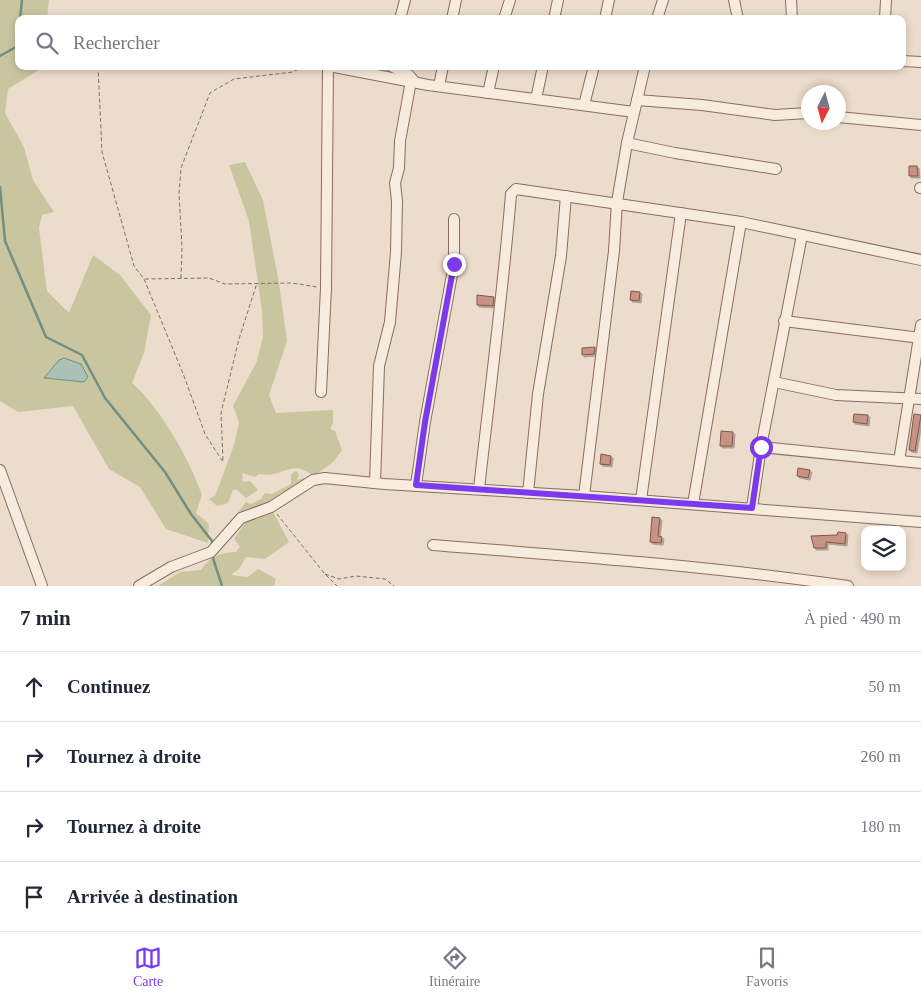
<!DOCTYPE html>
<html lang="fr">
<head>
<meta charset="utf-8">
<style>
  body { margin:0; font-family:Georgia,serif; background:#f2f2f3; color:#1f2937 }
  .controls { position:absolute; right:15px; bottom:15px; display:grid; overflow:hidden; border-radius:10px; box-shadow:0 2px 8px #0003 }
  .controls button { width:45px; height:45px; display:grid; place-items:center; padding:0; border:0; border-bottom:1px solid #e0e1e3; background:#fff; color:#1f2937; font:25px sans-serif }
  .compass { position:absolute; left:801px; top:85px; width:45px; height:45px; border-radius:50%; background:#fff; box-shadow:0 2px 8px #0003; rotate:186deg }
  .stop { position:absolute; width:15px; height:15px; margin:-11px; border:4px solid #7c3aed; border-radius:50%; background:#fff }
  .stop.end { background:#7c3aed; border-color:#fff; box-shadow:0 1px 5px #0008 }
  .list { margin:0; padding:0; list-style:none }
  h2 { display:flex; justify-content:space-between; align-items:center; height:65px; margin:0; padding:0 20px; font-size:21px }
  h2 small { font-size:16px; font-weight:400; color:#747a83 }
  .list li { display:grid; grid-template-columns:32px 1fr auto; gap:15px; align-items:center; box-sizing:border-box; height:70px; padding:0 20px; border-top:1px solid #e0e1e3 }
  .list b { display:block; font-size:19px; white-space:nowrap }
  .list em { font-size:16px; font-style:normal; color:#747a83 }
  .icon { flex:none; width:28px; height:28px; fill:none; stroke:currentColor; stroke-width:2; stroke-linecap:round; stroke-linejoin:round }
  .map { position:relative; flex:none; width:921px; height:586px; overflow:hidden }
  .search { position:absolute; background:#fff; box-shadow:0 2px 8px #0003; left:15px; right:15px; top:15px; height:55px; display:flex; align-items:center; gap:12px; box-sizing:border-box; padding:0 18px; border-radius:10px; color:#747a83; font-size:19px }
  .sheet { height:345px; background:#fff }
  nav { display:flex; justify-content:space-around; align-items:center; box-sizing:border-box; height:70px; border-top:1px solid #e0e1e3; background:#fff; font-size:14px; color:#747a83 }
  nav a { display:grid; justify-items:center; gap:2px }
  nav .on { color:#7c3aed }
  .map>svg:first-child { display:block }
  .green { fill:#c9c69f }
  .water { fill:#abc0b6; stroke:#718f82 }
  .lines { fill:none; stroke-linecap:round; stroke-linejoin:round }
  .stream { stroke:#718f82; stroke-width:2.5 }
  .building { fill:#c69384; stroke:#845548; filter:url(#shadow) }
  .minor-casing { stroke:#876e60; stroke-width:12 }
  .path { stroke:#876e60; stroke-width:1; stroke-dasharray:4 2.5; stroke-linecap:butt }
  .minor { stroke:#f7ebdd; stroke-width:10 }
  .route { stroke:#7c3aed; stroke-width:6 }
</style>
</head>
<body>
<div class="map">
<svg width="921" height="586" viewBox="0 0 921 586">
  <defs>
    <filter id="shadow"><feDropShadow dx="2" dy="2" stdDeviation="0" flood-color="#0004"/></filter>
  </defs>
  <rect width="100%" height="100%" fill="#ecdccb"/>
  <g class="green">
    <path d="M 0,0 L 49,0 L 47,19 L 19,19 L 19,66 L 45,66 L 8,89 L 5,113 L 24,147 L 33,180 L 54,212 L 42,215 L 39,228 L 47,291 L 69,313 L 93,255 L 120,275 L 151,315 L 144,353 L 132,383 C 162,410 188,457 202,495 L 196,513 L 209,524 L 208,543 L 166,529 L 140,487 L 109,469 L 73,406 L 18,412 L 0,401 Z"/>
    <path d="M 245,162 L 263,200 L 279,283 L 287,341 L 269,395 L 276,413 L 333,410 L 333,423 L 330,429 L 335,431 L 342,450 L 333,462 L 314,476 C 288,458 284,479 259,474 L 256,477 L 242,473 L 243,482 L 250,481 L 258,490 L 246,498 L 237,490 L 233,490 L 228,503 L 217,506 L 209,499 L 215,496 L 234,445 L 239,422 L 233,406 L 257,361 L 263,337 L 262,311 L 249,221 L 229,165 Z"/>
    <polygon points="296,471 299,474 297,480 304,478 305,481 270,505 238,513 246,502 251,504 261,499 265,493 272,494 291,484 291,474"/>
    <path d="M 272,510 L 289,542 L 265,559 L 246,557 L 239,569 L 231,575 L 248,577 L 258,569 L 276,579 L 274,586 L 158,586 L 180,572 L 201,570 C 210,556 220,553 236,552 L 240,547 L 234,539 L 251,514 Z"/>
  </g>
  <polygon class="water" points="64,358 81,364 88,377 84,382 44,378 59,360"/>
  <g class="lines">
    <g class="stream">
      <polyline points="20,19 22,0"/>
      <polyline points="0,56 16,47 19,29"/>
      <polyline points="0,187 5,241 46,337 82,355 105,398 165,472 191,514 212,541 212,545"/>
      <polyline points="212,555 222,586"/>
    </g>
  </g>
  <g class="building">
    <polygon points="909,166 917,166 918,176 909,176"/>
    <polygon points="631,291 640,292 639,301 630,300"/>
    <polygon points="477,295 494,297 493,306 477,305"/>
    <polygon points="595,347 594,354 582,355 582,348"/>
    <polygon points="854,414 868,415 867,424 853,422"/>
    <polygon points="914,414 921,415 915,451 909,450"/>
    <polygon points="721,431 733,432 732,446 720,446"/>
    <polygon points="601,454 611,456 610,465 600,464"/>
    <polygon points="798,468 810,470 808,478 797,476"/>
    <polygon points="652,517 660,518 658,536 662,537 661,543 650,542"/>
    <polygon points="838,532 846,533 845,544 826,542 826,548 814,548 811,536 837,535"/>
  </g>
  <g class="lines">
    <defs>
      <g id="minor">
        <polyline points="734,0 738,19"/>
        <polyline points="791,0 792,19"/>
        <polyline points="400,19 405,0"/>
        <polyline points="452,19 456,0"/>
        <polyline points="504,19 510,0"/>
        <polyline points="554,19 558,0"/>
        <polyline points="605,19 609,0"/>
        <polyline points="657,19 663,0"/>
        <polyline points="885,19 886,0"/>
        <polyline points="902,61 921,62"/>
        <polyline points="329,66 428,85 634,112"/>
        <polyline points="391,66 409,75 414,81"/>
        <polyline points="439,86 443,66"/>
        <polyline points="488,93 494,66"/>
        <polyline points="536,99 543,66"/>
        <polyline points="637,100 702,105 775,115 808,113"/>
        <polyline points="584,105 594,66"/>
        <polyline points="838,117 921,125"/>
        <polyline points="627,143 675,153 776,169"/>
        <polyline points="920,188 921,188"/>
        <polyline points="784,321 921,338"/>
        <polyline points="774,382 836,395 921,399"/>
        <polyline points="321,392 326,288 328,66"/>
        <polyline points="761,447 921,463"/>
        <polyline points="899,461 921,325"/>
        <polyline points="0,470 42,586"/>
        <polyline points="375,483 379,366 390,322 396,252 397,201 395,183 399,168 400,141 411,81"/>
        <polyline points="416,485 425,422 454,264 454,219"/>
        <path d="M 479,489 C 490,390 503,292 511,194 L 516,189 L 741,222 L 921,260"/>
        <polyline points="528,493 538,394 561,256 566,196"/>
        <polyline points="584,496 614,251 617,202 627,143 645,66"/>
        <polyline points="641,500 681,213"/>
        <polyline points="693,504 741,222"/>
        <polyline points="752,508 761,447 802,235"/>
        <path d="M 433,545 C 572,556 710,566 848,586"/>
        <polyline points="139,586 171,567 211,552 241,518 271,507 313,480 325,478 384,484 584,496 921,522"/>
      </g>
    </defs>
    <use href="#minor" class="minor-casing"/>
    <g class="path">
      <polyline points="98,66 102,152 134,266 144,279 184,376 205,434 223,462"/>
      <polyline points="181,278 182,247 179,194 181,168 210,93 234,79 293,72 304,66"/>
      <polyline points="145,279 209,278 225,284 292,283 317,287"/>
      <polyline points="223,460 221,413 239,339 257,283"/>
      <polyline points="277,514 324,573 337,586"/>
      <polyline points="325,574 339,579 356,576 385,579 394,586"/>
    </g>
    <use href="#minor" class="minor"/>
  </g>
  <g class="lines">
    <polyline class="route" points="454,264 425,422 416,485 752,508 761,447"/>
  </g>
</svg>
<div class="controls">
<button><svg class="icon" aria-label="layers" viewBox="0 0 24 24"><path d="M12 4l9 5-9 5-9-5zM3 14l9 5 9-5"/></svg></button>
</div>
<svg class="compass" viewBox="-18 -18 36 36"><path d="M0-13l5 13h-10z" fill="#e53935"/><path d="M0 13l5-13h-10z" fill="#747a83"/></svg>
<div class="stop" style="left:761px;top:447px"></div>
<div class="stop end" style="left:454px;top:264px"></div>
<div class="search"><svg class="icon" aria-label="search" viewBox="0 0 24 24"><circle cx="10" cy="10" r="6"/><path d="M15 15l6 6"/></svg>Rechercher</div>
</div>
<section class="sheet">
<h2>7 min<small>À pied · 490 m</small></h2>
<ul class="list">
<li><svg class="icon" aria-label="ahead" viewBox="0 0 24 24"><path d="M12 20V5M6 11l6-6 6 6"/></svg><div><b>Continuez</b></div><em>50 m</em></li>
<li><svg class="icon" aria-label="right" viewBox="0 0 24 24"><path d="M7 20v-9h11M14 6l5 5-5 5"/></svg><div><b>Tournez à droite</b></div><em>260 m</em></li>
<li><svg class="icon" aria-label="right" viewBox="0 0 24 24"><path d="M7 20v-9h11M14 6l5 5-5 5"/></svg><div><b>Tournez à droite</b></div><em>180 m</em></li>
<li><svg class="icon" aria-label="arrive" viewBox="0 0 24 24"><path d="M6 21V4h12l-3 4 3 4H6"/></svg><div><b>Arrivée à destination</b></div></li>
</ul>
</section>
<nav>
<a class="on"><svg class="icon" aria-label="map" viewBox="0 0 24 24"><path d="M3 6l6-2 6 2 6-2v14l-6 2-6-2-6 2zM9 4v14M15 6v14"/></svg>Carte</a>
<a><svg class="icon" aria-label="directions" viewBox="0 0 24 24"><path d="M12 3l9 9-9 9-9-9zM9 14v-3h6M13 9l2 2-2 2"/></svg>Itinéraire</a>
<a><svg class="icon" aria-label="saved" viewBox="0 0 24 24"><path d="M7 4h10v16l-5-4-5 4z"/></svg>Favoris</a>
</nav>
</body>
</html>
